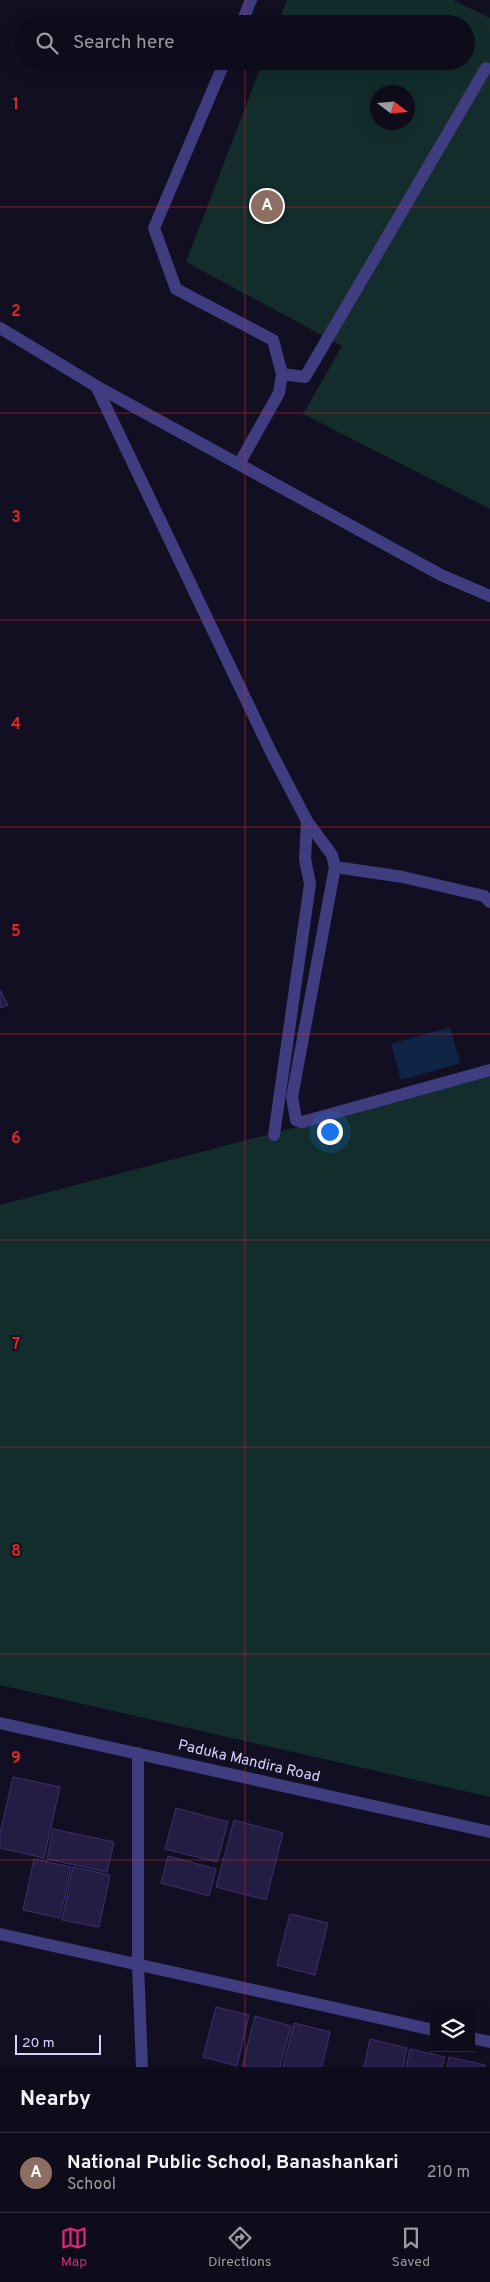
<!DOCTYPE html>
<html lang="en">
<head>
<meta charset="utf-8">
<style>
  body { margin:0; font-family:Overpass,sans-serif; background:#1c1927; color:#f1f3f6 }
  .controls { position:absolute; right:15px; bottom:15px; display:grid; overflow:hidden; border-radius:0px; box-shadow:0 5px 20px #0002 }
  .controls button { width:45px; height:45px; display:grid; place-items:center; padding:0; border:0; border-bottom:1px solid #2e2b39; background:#0e0b1a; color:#f1f3f6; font:25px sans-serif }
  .compass { position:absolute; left:370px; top:85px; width:45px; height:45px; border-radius:50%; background:#0e0b1a; box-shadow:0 5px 20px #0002; rotate:106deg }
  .scale { position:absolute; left:15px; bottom:12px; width:86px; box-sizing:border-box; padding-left:5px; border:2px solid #d8d3fd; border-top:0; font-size:14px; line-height:18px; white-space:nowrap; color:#d8d3fd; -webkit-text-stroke:4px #130f23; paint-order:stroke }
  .you { position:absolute; left:329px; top:1131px; width:18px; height:18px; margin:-12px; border:4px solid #fff; border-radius:50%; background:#1a73e8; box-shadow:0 0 0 8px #1a73e833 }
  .badge { display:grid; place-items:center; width:32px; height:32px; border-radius:50%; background:#db2777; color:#fff; font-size:16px; font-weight:700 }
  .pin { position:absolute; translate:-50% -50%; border:2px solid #fff; box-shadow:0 1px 5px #0006 }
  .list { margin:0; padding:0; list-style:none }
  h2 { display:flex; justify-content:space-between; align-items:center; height:65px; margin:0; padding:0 20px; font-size:21px }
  h2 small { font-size:16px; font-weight:400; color:#9b9ba2 }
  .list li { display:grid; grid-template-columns:32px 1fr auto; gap:15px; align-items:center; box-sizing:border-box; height:80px; padding:0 20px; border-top:1px solid #2e2b39 }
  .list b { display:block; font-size:19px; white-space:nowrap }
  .list p { margin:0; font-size:16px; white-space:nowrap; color:#9b9ba2 }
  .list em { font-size:16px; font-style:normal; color:#9b9ba2 }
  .icon { flex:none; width:28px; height:28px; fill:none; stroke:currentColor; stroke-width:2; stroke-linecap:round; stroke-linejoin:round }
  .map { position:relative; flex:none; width:490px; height:2067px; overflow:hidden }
  .search { position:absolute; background:#0e0b1a; box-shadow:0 5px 20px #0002; left:15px; right:15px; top:15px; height:55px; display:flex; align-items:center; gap:12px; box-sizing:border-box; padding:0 18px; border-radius:28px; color:#9b9ba2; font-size:19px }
  .sheet { height:145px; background:#0e0b1a }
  nav { display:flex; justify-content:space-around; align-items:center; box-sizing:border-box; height:70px; border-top:1px solid #2e2b39; background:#0e0b1a; font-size:14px; color:#9b9ba2 }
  nav a { display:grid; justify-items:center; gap:2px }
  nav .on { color:#db2777 }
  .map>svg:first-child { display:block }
  .green { fill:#122d2c; fill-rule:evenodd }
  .water { fill:#102446 }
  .building { fill:#251c43; stroke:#3d2f6e }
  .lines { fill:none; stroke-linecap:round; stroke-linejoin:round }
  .minor { stroke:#403c80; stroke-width:12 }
  .grid { fill:none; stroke:#d62828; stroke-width:1; stroke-opacity:0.55 }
  .labels { text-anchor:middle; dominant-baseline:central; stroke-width:4; stroke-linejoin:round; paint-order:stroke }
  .street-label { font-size:15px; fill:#d8d3fd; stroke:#130f23 }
  .grid-label { font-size:16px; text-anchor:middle; font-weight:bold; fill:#d62828; stroke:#130f23; stroke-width:4; stroke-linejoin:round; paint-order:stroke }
</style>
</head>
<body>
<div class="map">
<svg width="490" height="2067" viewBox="0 0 490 2067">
  <rect width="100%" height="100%" fill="#130f23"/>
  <g class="green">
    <path d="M 287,0 L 453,0 L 490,18 L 490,509 L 303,414 L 342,346 L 186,262 L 263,61 L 466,61 L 466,24 L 278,24 ZM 378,92 L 408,92 L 408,122 L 378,122 Z"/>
    <polygon points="490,1076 490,1797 0,1685 0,1205"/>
  </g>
  <polygon class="water" points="450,1027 460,1063 401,1080 391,1044"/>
  <g class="building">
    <polygon points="0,990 8,1005 0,1008"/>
    <polygon points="13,1777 60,1787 44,1858 0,1848 0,1834"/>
    <polygon points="176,1808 228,1822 217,1862 165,1849"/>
    <polygon points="234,1820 283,1833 266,1900 216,1887"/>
    <polygon points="53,1829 114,1842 107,1872 47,1859"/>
    <polygon points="168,1856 216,1869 209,1896 161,1883"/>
    <polygon points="34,1859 71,1867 60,1918 23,1910"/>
    <polygon points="73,1867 110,1875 99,1927 62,1920"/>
    <polygon points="290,1914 328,1923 315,1975 277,1965"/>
    <polygon points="216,2007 249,2015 237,2066 203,2057"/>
    <polygon points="255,2016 291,2026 280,2067 242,2067"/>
    <polygon points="294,2023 330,2032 322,2067 283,2067"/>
    <polygon points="370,2039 407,2048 403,2067 364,2067"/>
    <polygon points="410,2049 445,2057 442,2067 406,2067"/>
    <polygon points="449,2057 485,2065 485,2067 447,2067"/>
  </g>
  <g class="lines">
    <g class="minor">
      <polyline points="241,24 251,0"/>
      <polyline points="225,61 154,228 176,289 273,340 282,374 279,393 239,464"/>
      <polyline points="0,328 96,386 441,575 490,596"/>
      <polyline points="282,374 305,377 486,68"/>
      <polyline points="96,386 270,750 307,821 332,855 335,867 292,1097 296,1120 302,1122 490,1070"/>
      <polyline points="335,867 403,877 484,896 490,902"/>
      <polyline points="274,1135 310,884 305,859 307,821"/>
      <polyline points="0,1723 490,1832"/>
      <polyline points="138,1753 138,1965 142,2067"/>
      <polyline points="0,1934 434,2030"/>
      <polyline points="471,2038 490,2042"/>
    </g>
  </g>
  <path class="grid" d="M 245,0 L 245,24M 245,61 L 245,2067M 0,207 L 490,207M 0,413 L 490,413M 0,620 L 490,620M 0,827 L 490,827M 0,1034 L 490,1034M 0,1240 L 490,1240M 0,1447 L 490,1447M 0,1654 L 490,1654M 0,1860 L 490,1860"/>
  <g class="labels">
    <g class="street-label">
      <text transform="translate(249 1762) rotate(13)">Paduka Mandira Road</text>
    </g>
  </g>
  <g class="grid-label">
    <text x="16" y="109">1</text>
    <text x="16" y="316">2</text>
    <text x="16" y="522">3</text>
    <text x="16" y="729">4</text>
    <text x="16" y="936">5</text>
    <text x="16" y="1143">6</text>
    <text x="16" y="1349">7</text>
    <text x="16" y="1556">8</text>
    <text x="16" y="1763">9</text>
  </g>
</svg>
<div class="controls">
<button><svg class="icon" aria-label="layers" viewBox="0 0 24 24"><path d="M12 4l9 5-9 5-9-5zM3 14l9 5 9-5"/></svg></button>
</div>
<svg class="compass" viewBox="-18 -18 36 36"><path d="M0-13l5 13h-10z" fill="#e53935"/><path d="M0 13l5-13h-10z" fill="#9b9ba2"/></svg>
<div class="scale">20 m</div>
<div class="you"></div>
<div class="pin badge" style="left:267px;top:206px;background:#8d6e63">A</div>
<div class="search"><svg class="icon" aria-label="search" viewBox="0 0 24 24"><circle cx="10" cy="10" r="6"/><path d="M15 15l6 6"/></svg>Search here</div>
</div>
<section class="sheet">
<h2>Nearby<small></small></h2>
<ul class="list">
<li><span class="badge" style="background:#8d6e63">A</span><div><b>National Public School, Banashankari</b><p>School</p></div><em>210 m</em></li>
</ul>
</section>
<nav>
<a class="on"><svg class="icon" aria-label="map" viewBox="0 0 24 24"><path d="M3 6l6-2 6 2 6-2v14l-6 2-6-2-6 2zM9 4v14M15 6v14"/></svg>Map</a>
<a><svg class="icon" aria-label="directions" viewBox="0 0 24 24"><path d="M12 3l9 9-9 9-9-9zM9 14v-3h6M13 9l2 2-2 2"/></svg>Directions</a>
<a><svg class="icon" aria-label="saved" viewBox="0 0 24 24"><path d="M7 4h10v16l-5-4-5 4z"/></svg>Saved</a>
</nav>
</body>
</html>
